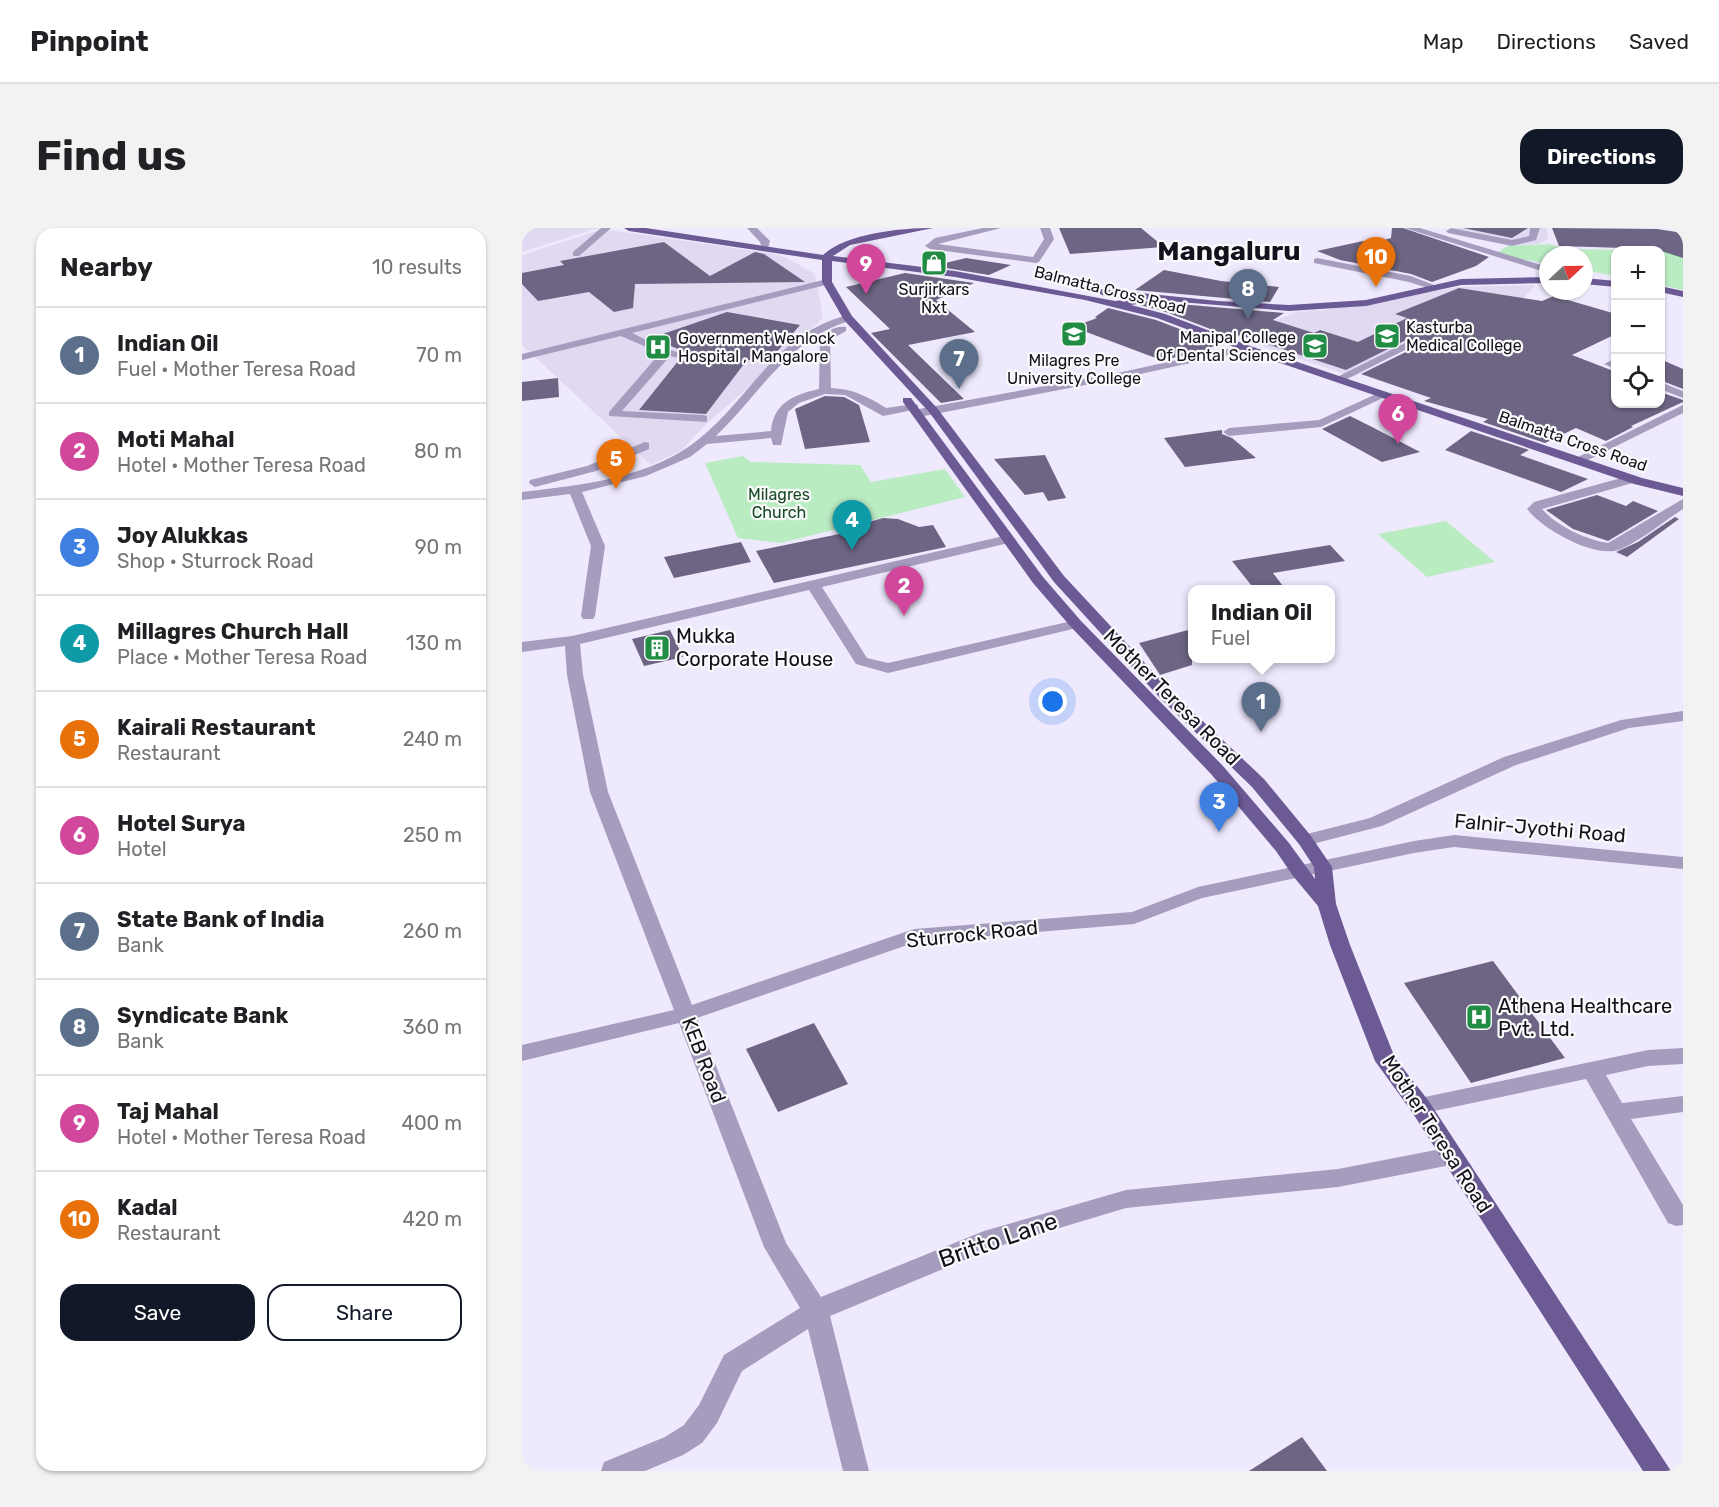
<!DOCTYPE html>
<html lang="en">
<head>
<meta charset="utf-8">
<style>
  body { margin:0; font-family:Rubik,sans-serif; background:#f2f2f2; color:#202124 }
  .controls { position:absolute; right:18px; top:18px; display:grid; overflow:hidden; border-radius:12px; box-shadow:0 2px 4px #0004 }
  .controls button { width:54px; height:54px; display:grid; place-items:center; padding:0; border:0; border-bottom:2px solid #e0e0e0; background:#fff; color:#202124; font:30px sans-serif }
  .compass { position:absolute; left:1017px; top:18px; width:54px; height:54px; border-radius:50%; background:#fff; box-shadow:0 2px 4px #0004; rotate:68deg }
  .you { position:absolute; left:531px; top:474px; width:21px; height:21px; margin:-15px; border:4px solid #fff; border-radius:50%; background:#1a73e8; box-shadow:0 0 0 9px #1a73e833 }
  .badge { display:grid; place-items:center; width:39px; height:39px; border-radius:50%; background:#111827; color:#fff; font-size:20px; font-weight:700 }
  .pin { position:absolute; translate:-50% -50px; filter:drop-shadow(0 2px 3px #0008) }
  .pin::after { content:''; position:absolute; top:32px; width:21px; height:18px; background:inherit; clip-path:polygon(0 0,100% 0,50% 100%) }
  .popup { position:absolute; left:666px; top:357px; width:147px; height:78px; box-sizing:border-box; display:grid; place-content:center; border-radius:12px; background:#fff; filter:drop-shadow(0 2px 4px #0005); font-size:20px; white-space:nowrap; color:#757577 }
  .popup b { font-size:22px; color:#202124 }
  .popup::after { content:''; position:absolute; left:50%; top:100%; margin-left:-12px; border:12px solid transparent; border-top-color:#fff }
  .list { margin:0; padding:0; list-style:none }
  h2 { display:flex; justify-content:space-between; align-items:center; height:78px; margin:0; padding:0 24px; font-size:26px }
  h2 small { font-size:20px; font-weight:400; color:#757577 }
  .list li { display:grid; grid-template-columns:39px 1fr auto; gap:18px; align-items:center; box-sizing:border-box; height:96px; padding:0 24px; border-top:2px solid #e0e0e0 }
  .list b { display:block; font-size:22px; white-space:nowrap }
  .list p { margin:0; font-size:20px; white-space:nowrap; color:#757577 }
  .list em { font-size:20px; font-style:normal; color:#757577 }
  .actions { display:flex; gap:12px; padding:18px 24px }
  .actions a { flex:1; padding:14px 0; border:2px solid #111827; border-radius:18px; text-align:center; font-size:21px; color:#111827 }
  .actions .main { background:#111827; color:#fff }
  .icon { flex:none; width:33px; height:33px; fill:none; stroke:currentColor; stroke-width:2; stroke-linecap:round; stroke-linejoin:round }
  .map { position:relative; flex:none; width:1161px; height:1243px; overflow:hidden; border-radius:18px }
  header { display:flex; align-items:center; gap:36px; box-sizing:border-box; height:84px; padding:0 30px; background:#fff; border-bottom:2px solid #e0e0e0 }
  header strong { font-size:28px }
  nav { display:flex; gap:33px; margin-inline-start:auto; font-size:21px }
  .intro { display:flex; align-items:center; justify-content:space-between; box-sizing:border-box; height:144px; padding:0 36px }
  h1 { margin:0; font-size:42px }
  .button { padding:15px 27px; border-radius:18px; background:#111827; color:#fff; font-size:21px; font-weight:700 }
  main { display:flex; gap:36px; padding:0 36px }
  aside { flex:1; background:#fff; border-radius:18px; box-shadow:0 2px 4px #0004 }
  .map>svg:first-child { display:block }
  .built { fill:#e0d9f1 }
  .green { fill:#baecc2 }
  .building { fill:#6d6583 }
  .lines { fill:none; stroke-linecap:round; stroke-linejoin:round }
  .minor { fill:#a69dbe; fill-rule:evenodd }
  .major { fill:#6c5a94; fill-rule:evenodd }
  .labels { text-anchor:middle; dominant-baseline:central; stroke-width:4.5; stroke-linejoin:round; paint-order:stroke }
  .far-poi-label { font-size:16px; fill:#14111d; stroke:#fafafa }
  .far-street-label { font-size:16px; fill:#14111d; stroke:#fafafa }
  .far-park-label { font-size:16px; fill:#174a25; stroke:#fafafa }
  .poi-label { font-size:20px; fill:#14111d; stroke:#fafafa; text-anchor:start }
  .street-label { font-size:20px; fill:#14111d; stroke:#fafafa }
  .near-street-label { font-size:24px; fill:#14111d; stroke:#fafafa }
  .far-town-label { font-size:27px; font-weight:bold; fill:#14111d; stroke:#fafafa }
</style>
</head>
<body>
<header>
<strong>Pinpoint</strong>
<nav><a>Map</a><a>Directions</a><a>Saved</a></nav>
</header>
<div class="intro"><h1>Find us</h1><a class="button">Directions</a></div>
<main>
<aside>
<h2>Nearby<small>10 results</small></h2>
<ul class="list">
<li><span class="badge" style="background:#5c6f8a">1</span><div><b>Indian Oil</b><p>Fuel · Mother Teresa Road</p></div><em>70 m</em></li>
<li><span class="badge" style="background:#d1479c">2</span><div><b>Moti Mahal</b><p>Hotel · Mother Teresa Road</p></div><em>80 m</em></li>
<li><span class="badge" style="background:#3f7fe0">3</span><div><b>Joy Alukkas</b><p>Shop · Sturrock Road</p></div><em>90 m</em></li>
<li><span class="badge" style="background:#0f9aa8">4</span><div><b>Millagres Church Hall</b><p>Place · Mother Teresa Road</p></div><em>130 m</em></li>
<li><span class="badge" style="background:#e8710a">5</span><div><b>Kairali Restaurant</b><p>Restaurant</p></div><em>240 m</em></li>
<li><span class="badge" style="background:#d1479c">6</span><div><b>Hotel Surya</b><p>Hotel</p></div><em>250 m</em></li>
<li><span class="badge" style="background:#5c6f8a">7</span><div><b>State Bank of India</b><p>Bank</p></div><em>260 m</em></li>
<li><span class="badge" style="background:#5c6f8a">8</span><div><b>Syndicate Bank</b><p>Bank</p></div><em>360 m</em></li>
<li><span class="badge" style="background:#d1479c">9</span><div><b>Taj Mahal</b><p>Hotel · Mother Teresa Road</p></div><em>400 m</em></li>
<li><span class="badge" style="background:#e8710a">10</span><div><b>Kadal</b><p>Restaurant</p></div><em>420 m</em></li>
</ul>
<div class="actions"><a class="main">Save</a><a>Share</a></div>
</aside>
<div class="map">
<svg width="1161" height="1243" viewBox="0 0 1161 1243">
  <rect width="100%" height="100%" fill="#efe9fe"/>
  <g class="built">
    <polygon points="0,0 76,0 0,24"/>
    <polygon points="930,0 1024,0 1026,11 1016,16 990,17"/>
    <polygon points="81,1 247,25 263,29 293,46 301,90 254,135 183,197 160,222 129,237 0,117 0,27"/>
    <polygon points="1013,57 991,82 965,83 872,126 831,149 714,109 774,84 802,82 937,59"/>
  </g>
  <g class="green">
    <polygon points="1026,16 1046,21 1110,22 1094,22 1093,48 1062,42 1062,27 1026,27 1026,36 974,26 985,18"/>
    <polygon points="1139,23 1161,25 1161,62 1139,57"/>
    <polygon points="221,228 229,234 338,237 349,254 423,241 443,269 259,315 216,310 183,235"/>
    <polygon points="924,293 973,334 905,349 856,306"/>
  </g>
  <g class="building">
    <polygon points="537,0 619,0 642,19 548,26"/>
    <polygon points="870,0 881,0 967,29 954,38 910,54 889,46 818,32 795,23 841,13 849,16 869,10"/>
    <polygon points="941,0 1006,0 990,10"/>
    <polygon points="1030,0 1135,1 1161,5 1161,30 1133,21 1037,18"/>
    <polygon points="142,14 188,48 233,24 242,26 283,54 113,56 111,80 92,84 67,64 16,73 0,56 0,45 42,37 38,33"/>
    <polygon points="444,30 489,37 467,47 411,38"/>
    <polygon points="642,42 699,53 757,59 748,74 613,62"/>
    <polygon points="383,45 452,55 414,72 453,104 386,117 442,171 419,175 349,105 368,101 324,59"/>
    <polygon points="937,60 1020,73 1032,68 1094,86 1094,106 1050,127 1094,144 1094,176 1138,176 1138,164 1161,172 1161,174 1109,198 1111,199 1084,213 1054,200 1023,215 961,194 966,191 902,173 909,170 839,146 892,120 892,112 886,111 824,142 718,107 712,110 644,84 618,77 622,73 762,85 751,92 792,105 798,102 836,114 885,90 873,86"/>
    <polygon points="586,80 634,92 697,116 672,126 639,132 551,99 575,90 573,89"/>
    <polygon points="205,84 278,97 247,133 225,132 184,186 117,182 157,132 166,134 172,130 171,127 129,110"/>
    <polygon points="1138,131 1161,141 1161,161 1138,152"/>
    <polygon points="36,150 37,169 0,173 0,154"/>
    <polygon points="303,168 322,169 337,177 348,214 283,221 273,181"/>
    <polygon points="828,188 850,199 898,224 860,234 800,201"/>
    <polygon points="700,202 700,206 710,210 734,230 663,239 642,210"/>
    <polygon points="949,203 1007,222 998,227 1066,251 1039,264 923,222"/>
    <polygon points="523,227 544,270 526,273 521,264 503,267 472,231"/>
    <polygon points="1075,267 1104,278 1111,273 1136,283 1086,313 1051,301 1024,282"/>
    <polygon points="1153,289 1157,291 1105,329 1094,324 1116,314"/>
    <polygon points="361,290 376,291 397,299 411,297 424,319 252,355 234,323 337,302 340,296"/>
    <polygon points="219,314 229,334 152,350 142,329"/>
    <polygon points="808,317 823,333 751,345 764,362 733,362 710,333"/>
    <polygon points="670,401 670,437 638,447 617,415"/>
    <polygon points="148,402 161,429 122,438 110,411"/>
    <polygon points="971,733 1043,830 949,855 882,755"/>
    <polygon points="292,795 326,856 256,884 224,821"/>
    <polygon points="780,1209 805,1243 727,1243"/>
  </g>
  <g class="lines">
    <g class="minor">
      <polygon points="79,0 89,0 57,28 51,28 51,24"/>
      <polygon points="225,0 235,0 248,13 246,20 240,20 238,14"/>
      <polygon points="461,0 479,0 416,16 511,29 522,11 518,0 528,0 532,11 517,34 514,35 408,21 403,18 413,10"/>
      <polygon points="883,0 898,0 1026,39 1026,45"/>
      <polygon points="929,0 990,12 1007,8 1008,0 1018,0 1014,12 990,18 926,5 924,3"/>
      <polygon points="795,30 889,48 917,59 912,62 887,54 792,35 792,31"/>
      <polygon points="305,51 308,52 308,56 110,105 139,119 170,129 165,132 148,128 100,183 181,187 185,188 185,194 87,188 87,184 138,125 99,108 0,132 0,126"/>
      <path d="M 326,87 L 331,90 L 330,92 C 266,111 239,165 194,208 L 249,203 C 252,174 272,167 297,161 L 298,112 C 303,104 314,97 324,99 L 324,103 L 308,112 L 309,160 C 331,161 345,168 364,180 L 392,176 L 396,177 L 396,181 L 361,188 L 323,167 L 303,166 L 277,175 L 266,184 L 259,217 L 251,217 L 249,210 L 185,216 L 168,229 L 124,248 L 60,264 L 83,318 L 73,388 L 71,391 L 61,391 L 59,388 L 69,318 L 48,266 L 0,272 L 0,264 C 60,257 129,250 177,211 C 230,168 254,105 326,87 Z"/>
      <polygon points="887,113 891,114 891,118 821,153 813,153 811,151"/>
      <polygon points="724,117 728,118 728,122 600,150 397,189 391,185 397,181 600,144"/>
      <polygon points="1088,133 1094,134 1094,141 1082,136"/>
      <polygon points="1138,154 1161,163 1161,170 1138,161"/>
      <polygon points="861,163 867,166 865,168 799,199 707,208 701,204 707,200 797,192"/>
      <polygon points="1161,177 1161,185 1060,235 1052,235 1050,232"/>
      <polygon points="123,214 127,215 127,221 74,243 13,259 7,255 8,252 65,238"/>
      <path d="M 1110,247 L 1114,248 L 1116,251 L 1114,254 L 1020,281 C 1036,299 1063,311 1086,315 L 1161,271 L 1161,281 C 1141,294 1121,311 1099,321 C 1074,332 1020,301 1005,281 L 1012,274 Z"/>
      <polygon points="486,307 493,311 491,314 300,359 345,430 366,435 554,392 561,396 559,399 366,445 334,436 287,362 58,416 61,447 86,564 170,777 392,701 610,684 676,659 892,613 932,607 1161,629 1161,641 932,619 892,625 680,670 612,696 394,714 175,790 264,1015 299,1069 462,1003 604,962 816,941 929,919 937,922 940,928 937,934 929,937 816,959 604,980 474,1019 308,1088 347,1243 321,1243 286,1101 220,1143 195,1195 180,1215 161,1227 123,1243 79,1243 82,1234 143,1209 162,1197 177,1177 202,1127 278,1080 242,1019 157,795 0,833 0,817 152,782 68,564 45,447 43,418 0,424 0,414 50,408"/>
      <polygon points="1161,483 1161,493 1107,500 994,537 860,598 783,618 777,616 774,612 777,608 848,590 982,529 1099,492"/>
      <polygon points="1161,820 1161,836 1126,838 1084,847 1100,875 1161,868 1161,884 1109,891 1161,977 1161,997 1154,998 1146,995 1064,851 898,886 890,884 887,878 890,872 898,870 1126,822"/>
    </g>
    <g class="major">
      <path d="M 102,0 L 124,0 L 301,27 C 325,5 379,0 411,0 L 328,17 L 311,28 L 433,43 L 593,73 L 610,71 L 580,67 L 575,64 L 580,61 L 696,73 L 767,77 L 844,72 L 939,51 L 1026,49 L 1026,55 L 939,57 L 844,78 L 767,83 L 621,71 L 616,76 L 609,77 L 643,86 L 728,118 L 1120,250 L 1161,260 L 1161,268 L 1112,256 L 720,122 L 635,90 L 563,72 L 433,49 L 310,33 L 310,54 L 330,88 L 415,180 L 542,348 L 650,464 L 742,551 L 789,608 L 810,639 L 814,676 L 828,717 L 873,830 L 906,872 L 1149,1243 L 1121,1243 L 890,884 L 853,833 L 808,717 L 796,678 L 771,648 L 754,623 L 689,546 L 549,399 L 511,355 L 381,174 L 381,170 L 389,170 L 521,349 L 559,393 L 701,538 L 767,615 L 793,651 L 792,639 L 777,616 L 730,559 L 638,470 L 532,354 L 407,184 L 322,92 L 300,54 L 300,32 L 107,3 Z"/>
      <polygon points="1062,50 1094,53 1094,59 1062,56"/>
      <polygon points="1138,58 1161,63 1161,69 1138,64"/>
    </g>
  </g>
  <defs>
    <symbol id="shop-square" viewBox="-11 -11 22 22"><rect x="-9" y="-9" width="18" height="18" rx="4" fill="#218c44" stroke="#fafafa"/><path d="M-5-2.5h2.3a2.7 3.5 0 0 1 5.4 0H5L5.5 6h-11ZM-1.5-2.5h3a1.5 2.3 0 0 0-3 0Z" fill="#fff"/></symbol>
    <symbol id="school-square" viewBox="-11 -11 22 22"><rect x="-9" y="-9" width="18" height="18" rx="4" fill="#218c44" stroke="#fafafa"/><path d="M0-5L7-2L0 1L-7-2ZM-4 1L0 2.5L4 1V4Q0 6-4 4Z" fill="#fff"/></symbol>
    <symbol id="university-square" viewBox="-11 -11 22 22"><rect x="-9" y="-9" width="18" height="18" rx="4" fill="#218c44" stroke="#fafafa"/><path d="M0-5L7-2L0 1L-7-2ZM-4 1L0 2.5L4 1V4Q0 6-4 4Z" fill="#fff"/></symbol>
    <symbol id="hospital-square" viewBox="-11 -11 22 22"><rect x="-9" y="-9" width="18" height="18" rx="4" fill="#218c44" stroke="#fafafa"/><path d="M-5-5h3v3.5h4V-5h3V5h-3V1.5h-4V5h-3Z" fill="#fff"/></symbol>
    <symbol id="building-square" viewBox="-11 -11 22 22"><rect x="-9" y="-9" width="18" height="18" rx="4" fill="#218c44" stroke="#fafafa"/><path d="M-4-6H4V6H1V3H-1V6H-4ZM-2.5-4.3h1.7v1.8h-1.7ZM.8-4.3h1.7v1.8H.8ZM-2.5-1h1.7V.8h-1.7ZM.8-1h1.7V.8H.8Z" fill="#fff"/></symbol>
  </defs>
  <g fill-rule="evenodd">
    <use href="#shop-square" x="397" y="20" width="30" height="30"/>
    <use href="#school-square" x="537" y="91" width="30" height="30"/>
    <use href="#university-square" x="850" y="93" width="30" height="30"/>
    <use href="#university-square" x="778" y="103" width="30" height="30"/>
    <use href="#hospital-square" x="121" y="104" width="30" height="30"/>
    <use href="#building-square" x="120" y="405" width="30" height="30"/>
    <use href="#hospital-square" x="942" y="774" width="30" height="30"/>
  </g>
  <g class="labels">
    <g class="far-poi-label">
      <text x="412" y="61">Surjirkars<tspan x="412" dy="18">Nxt</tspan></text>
      <text x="884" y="99" text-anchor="start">Kasturba<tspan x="884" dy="18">Medical College</tspan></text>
      <text x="774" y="109" text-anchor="end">Manipal College<tspan x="774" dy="18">Of Dental Sciences</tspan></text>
      <text x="156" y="110" text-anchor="start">Government Wenlock<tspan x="156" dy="18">Hospital , Mangalore</tspan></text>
      <text x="552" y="132">Milagres Pre<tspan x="552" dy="18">University College</tspan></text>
    </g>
    <g class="far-street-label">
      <text transform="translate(588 62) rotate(14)">Balmatta Cross Road</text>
      <text transform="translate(1051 213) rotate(19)">Balmatta Cross Road</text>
    </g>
    <g class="far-park-label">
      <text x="257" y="266">Milagres<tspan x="257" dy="18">Church</tspan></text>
    </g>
    <g class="poi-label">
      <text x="154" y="408">Mukka<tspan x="154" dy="23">Corporate House</tspan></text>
      <text x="976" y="778">Athena Healthcare<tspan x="976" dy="23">Pvt. Ltd.</tspan></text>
    </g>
    <g class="street-label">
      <text transform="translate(650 469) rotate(45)">Mother Teresa Road</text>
      <text transform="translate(1018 600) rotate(5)">Falnir-Jyothi Road</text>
      <text transform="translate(450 706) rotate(-6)">Sturrock Road</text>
      <text transform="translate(182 832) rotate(69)">KEB Road</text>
      <text transform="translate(915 906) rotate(57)">Mother Teresa Road</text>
    </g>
    <g class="near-street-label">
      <text transform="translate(476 1012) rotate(-19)">Britto Lane</text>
    </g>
    <g class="far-town-label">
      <text x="707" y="23">Mangaluru</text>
    </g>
  </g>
</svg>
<div class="controls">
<button>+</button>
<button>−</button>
<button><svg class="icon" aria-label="locate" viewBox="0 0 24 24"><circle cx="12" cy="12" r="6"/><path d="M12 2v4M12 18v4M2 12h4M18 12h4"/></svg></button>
</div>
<svg class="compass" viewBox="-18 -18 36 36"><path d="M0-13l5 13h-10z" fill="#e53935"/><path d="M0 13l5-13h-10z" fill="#757577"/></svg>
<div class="you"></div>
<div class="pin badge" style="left:739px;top:504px;background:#5c6f8a">1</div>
<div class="popup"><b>Indian Oil</b>Fuel</div>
<div class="pin badge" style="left:382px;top:388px;background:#d1479c">2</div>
<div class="pin badge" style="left:697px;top:604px;background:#3f7fe0">3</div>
<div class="pin badge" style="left:330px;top:322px;background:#0f9aa8">4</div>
<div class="pin badge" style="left:94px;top:261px;background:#e8710a">5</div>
<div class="pin badge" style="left:876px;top:216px;background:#d1479c">6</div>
<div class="pin badge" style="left:437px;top:161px;background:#5c6f8a">7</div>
<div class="pin badge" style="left:726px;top:91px;background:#5c6f8a">8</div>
<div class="pin badge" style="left:344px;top:66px;background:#d1479c">9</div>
<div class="pin badge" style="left:854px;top:59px;background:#e8710a">10</div>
</div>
</main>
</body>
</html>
